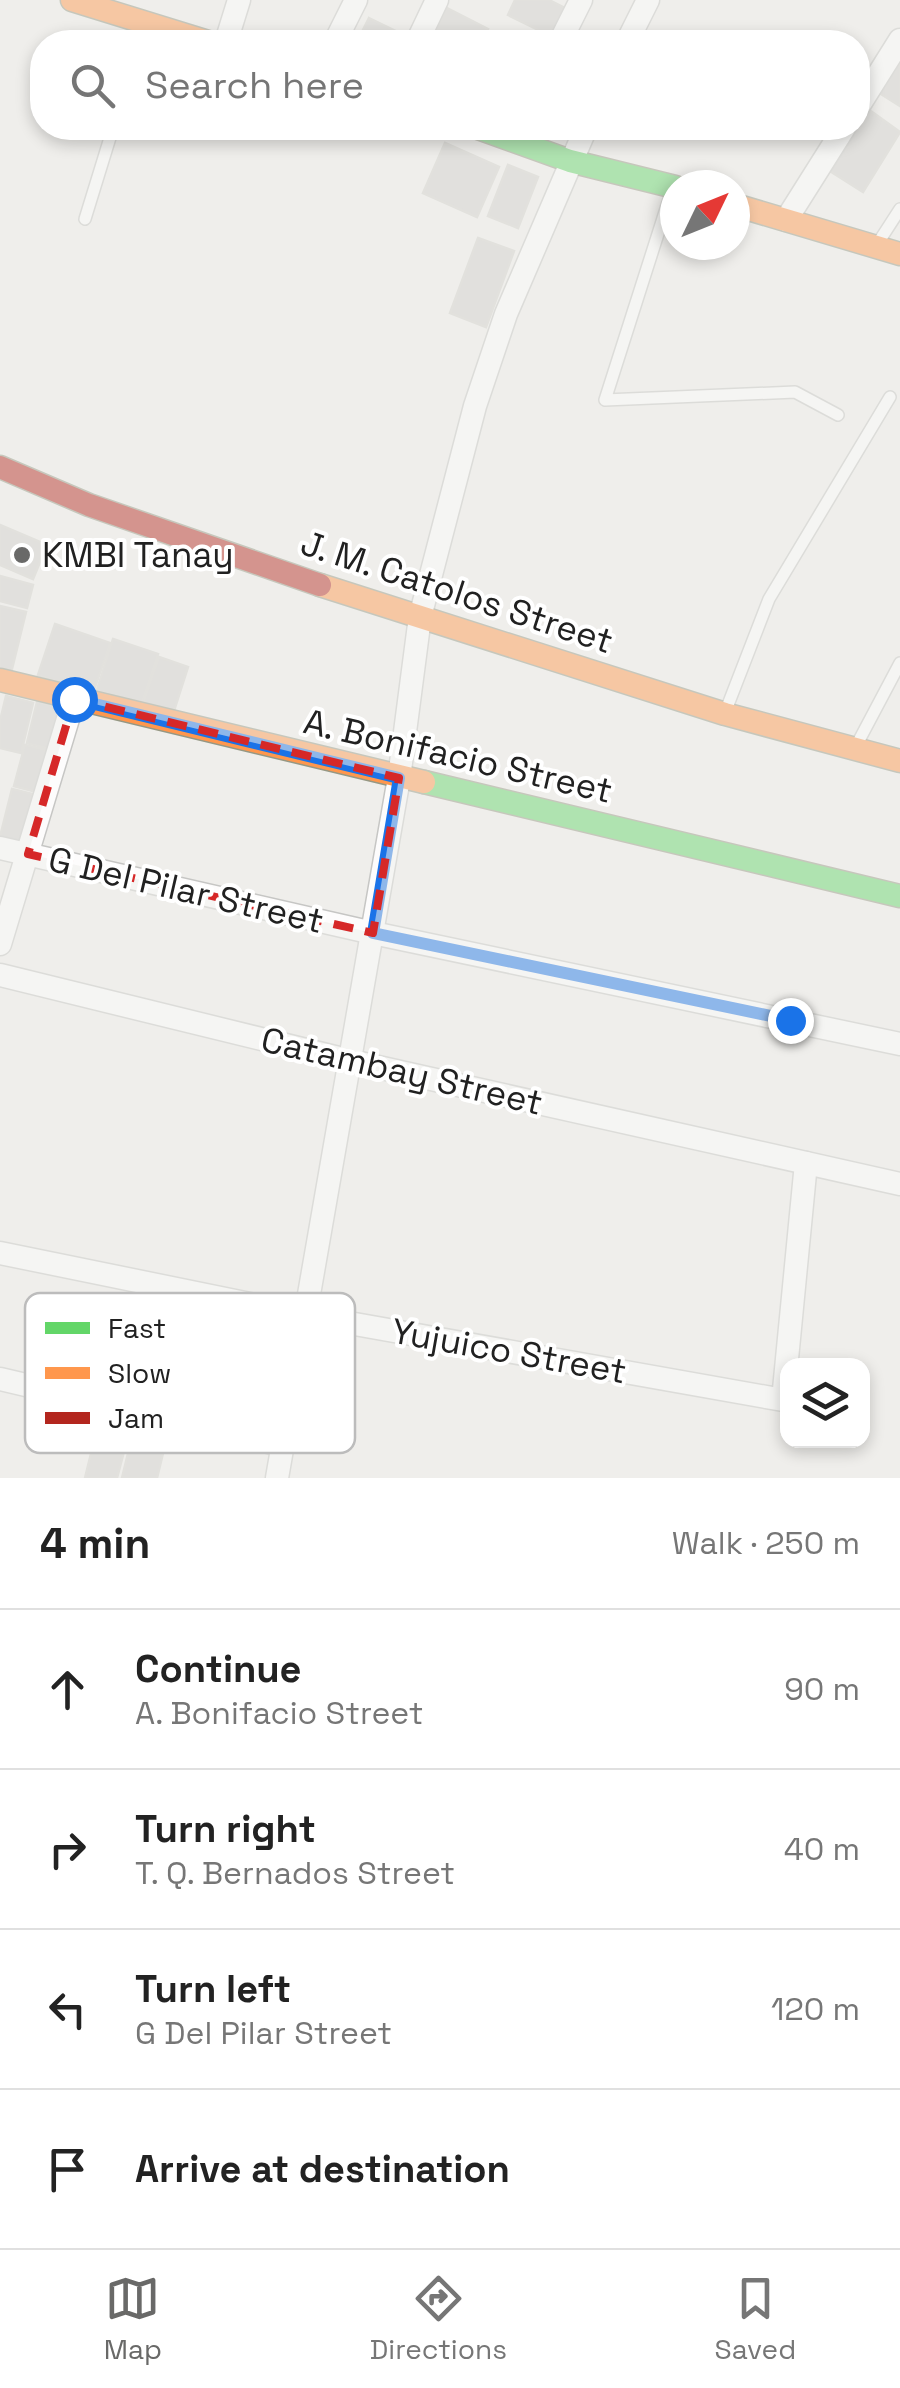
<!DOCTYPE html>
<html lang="en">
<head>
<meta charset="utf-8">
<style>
  body { margin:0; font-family:"Space Grotesk",sans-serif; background:#f6f6f6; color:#222 }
  .controls { position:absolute; right:30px; bottom:30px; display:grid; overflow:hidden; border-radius:20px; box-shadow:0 5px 15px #0003 }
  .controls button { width:90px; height:90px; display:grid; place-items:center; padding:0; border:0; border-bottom:2px solid #e0e0e0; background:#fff; color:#222; font:50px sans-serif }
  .compass { position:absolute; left:660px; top:170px; width:90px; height:90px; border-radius:50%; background:#fff; box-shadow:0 5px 15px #0003; rotate:47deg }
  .stop { position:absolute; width:30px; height:30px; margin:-22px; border:8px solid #1a73e8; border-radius:50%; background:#fff }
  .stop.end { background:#1a73e8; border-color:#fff; box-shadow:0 2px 10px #0008 }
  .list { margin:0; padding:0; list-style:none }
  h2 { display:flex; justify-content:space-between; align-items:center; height:130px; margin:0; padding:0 40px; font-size:42px }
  h2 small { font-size:32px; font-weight:400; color:#767676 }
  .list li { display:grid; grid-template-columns:65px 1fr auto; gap:30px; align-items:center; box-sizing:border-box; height:160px; padding:0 40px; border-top:2px solid #e0e0e0 }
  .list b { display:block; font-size:38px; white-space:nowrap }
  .list p { margin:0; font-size:32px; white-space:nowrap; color:#767676 }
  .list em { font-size:32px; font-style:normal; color:#767676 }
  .icon { flex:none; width:55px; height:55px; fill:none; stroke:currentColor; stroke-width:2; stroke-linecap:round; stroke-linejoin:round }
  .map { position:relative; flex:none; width:900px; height:1478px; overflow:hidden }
  .search { position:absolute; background:#fff; box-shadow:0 5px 15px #0003; left:30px; right:30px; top:30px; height:110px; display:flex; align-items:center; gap:25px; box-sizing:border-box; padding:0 35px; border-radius:40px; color:#767676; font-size:38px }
  .sheet { height:770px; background:#fff }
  nav { display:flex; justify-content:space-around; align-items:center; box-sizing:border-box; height:140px; border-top:2px solid #e0e0e0; background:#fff; font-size:28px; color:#767676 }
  nav a { display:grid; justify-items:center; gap:5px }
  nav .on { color:#696968 }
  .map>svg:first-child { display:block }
  .building { fill:#d0cecc; stroke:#d2d0cc; stroke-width:2.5 }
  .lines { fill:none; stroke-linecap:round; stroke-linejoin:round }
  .lane-casing { stroke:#c6c6c4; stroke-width:14 }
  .street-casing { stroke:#c6c6c4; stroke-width:25 }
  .fast-casing { stroke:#969884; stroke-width:25 }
  .slow-casing { stroke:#969884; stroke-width:25 }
  .jam-casing { stroke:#969884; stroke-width:25 }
  .lane { stroke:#fdfcfc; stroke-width:11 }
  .street { stroke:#fdfcfc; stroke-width:22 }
  .fast { stroke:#63d668; stroke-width:22 }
  .slow { stroke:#ff974d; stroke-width:22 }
  .jam { stroke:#b3261e; stroke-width:22 }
  .route { stroke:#1a73e8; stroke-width:12 }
  .marked { fill:none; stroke:#d62828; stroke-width:8; stroke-dasharray:20 12; stroke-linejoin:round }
  .poi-dot { fill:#696968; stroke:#fff; stroke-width:4 }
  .labels { text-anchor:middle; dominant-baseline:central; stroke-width:8; stroke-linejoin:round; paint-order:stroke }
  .poi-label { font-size:35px; fill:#212121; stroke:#fff; text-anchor:start }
  .street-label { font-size:35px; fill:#212121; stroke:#fff }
  .key { fill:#fff; stroke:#bcbcbc; stroke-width:2.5 }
  .key-label { font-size:28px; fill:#212121 }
</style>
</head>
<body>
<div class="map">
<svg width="900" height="1478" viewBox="0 0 900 1478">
  <rect width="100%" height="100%" fill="#efeeeb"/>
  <g class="building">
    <polygon points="515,0 549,0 567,9 553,37 508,15"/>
    <polygon points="447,8 488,29 481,42 429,42"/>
    <polygon points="369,18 406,36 403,42 357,42"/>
    <polygon points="898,61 900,62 900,106 878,92"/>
    <polygon points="868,109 900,132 863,192 830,171"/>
    <polygon points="445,143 499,167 477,217 423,193"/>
    <polygon points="508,165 538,177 518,228 488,216"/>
    <polygon points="478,238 514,251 486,327 450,313"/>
    <polygon points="0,525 47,545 33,579 0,565"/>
    <polygon points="0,576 33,585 27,608 0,601"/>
    <polygon points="0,606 26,612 10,677 0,675"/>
    <polygon points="55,624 110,643 93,693 38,675"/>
    <polygon points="113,639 158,654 141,705 97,690"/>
    <polygon points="159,657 188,667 173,714 143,704"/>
    <polygon points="6,696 33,703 21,753 0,748 0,721"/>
    <polygon points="37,702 68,710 58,751 27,743"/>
    <polygon points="25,745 55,752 44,794 14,786"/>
    <polygon points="12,789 40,796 28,844 0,837"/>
    <polygon points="100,1417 131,1425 117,1478 85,1478"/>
    <polygon points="133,1433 166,1441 157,1478 122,1478"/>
  </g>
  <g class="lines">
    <defs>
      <g id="lane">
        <polyline points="672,190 605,400 795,392 838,415"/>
        <polyline points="85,219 113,128"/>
        <polyline points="878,243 900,209"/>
        <polyline points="726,710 769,599 890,397"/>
        <polyline points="855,748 900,663"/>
      </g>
      <g id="street">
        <polyline points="226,42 239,0"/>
        <polyline points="335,42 356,0"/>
        <polyline points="417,42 437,0"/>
        <polyline points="560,42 581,0"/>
        <polyline points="627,42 648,0"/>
        <polyline points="858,107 900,40"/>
        <polyline points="786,220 844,128"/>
        <polyline points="0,848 373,933 900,1044"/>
        <polyline points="0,944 74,699"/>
        <polyline points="0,975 351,1061 900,1184"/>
        <polyline points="0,1253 304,1315 783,1400 806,1163"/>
        <polyline points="0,1379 281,1445"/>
        <polyline points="277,1478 399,778 420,617 475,406 506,314 586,128"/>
      </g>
      <g id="fast">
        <polyline points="478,128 570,161 675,187"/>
        <polyline points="424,782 900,896"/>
      </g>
      <g id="slow">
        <polyline points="72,0 208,42"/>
        <polyline points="735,205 900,254"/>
        <polyline points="320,585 725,714 900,761"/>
        <polyline points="0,680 424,782"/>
      </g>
      <polyline id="jam" points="0,467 89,505 320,585"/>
    </defs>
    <use href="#lane" class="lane-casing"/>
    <use href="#street" class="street-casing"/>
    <use href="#fast" class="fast-casing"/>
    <use href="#slow" class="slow-casing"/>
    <use href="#jam" class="jam-casing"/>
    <use href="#lane" class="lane"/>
    <use href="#street" class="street"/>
    <use href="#fast" class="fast"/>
    <use href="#slow" class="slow"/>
    <use href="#jam" class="jam"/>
  </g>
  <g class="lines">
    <polyline class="route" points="74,699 399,778 373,933 790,1020"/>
  </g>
  <path d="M0 0H900V1478H0ZM 74,699 L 399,778 L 373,933 L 28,854 Z" fill="#efeeeb" fill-opacity=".55" fill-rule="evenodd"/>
  <path class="marked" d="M 74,699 L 399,778 L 373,933 L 28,854 Z"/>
  <circle class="poi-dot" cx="22" cy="555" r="10"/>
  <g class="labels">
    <g class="poi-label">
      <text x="42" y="555">KMBI Tanay</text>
    </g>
    <g class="street-label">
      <text transform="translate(457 592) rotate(18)">J. M. Catolos Street</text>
      <text transform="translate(458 756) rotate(13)">A. Bonifacio Street</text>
      <text transform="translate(186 890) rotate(13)">G Del Pilar Street</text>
      <text transform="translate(402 1071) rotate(13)">Catambay Street</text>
      <text transform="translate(509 1351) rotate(10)">Yujuico Street</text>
    </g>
  </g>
  <rect x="25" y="1293" width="330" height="160" rx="15" class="key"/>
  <rect x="45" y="1322" width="45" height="12" fill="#63d668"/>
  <rect x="45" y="1367" width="45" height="12" fill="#ff974d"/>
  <rect x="45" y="1412" width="45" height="12" fill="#b3261e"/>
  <g class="key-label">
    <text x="108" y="1338">Fast</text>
    <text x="108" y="1383">Slow</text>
    <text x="108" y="1428">Jam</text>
  </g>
</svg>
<div class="controls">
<button><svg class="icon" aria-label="layers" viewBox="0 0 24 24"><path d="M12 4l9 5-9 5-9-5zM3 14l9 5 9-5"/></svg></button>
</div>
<svg class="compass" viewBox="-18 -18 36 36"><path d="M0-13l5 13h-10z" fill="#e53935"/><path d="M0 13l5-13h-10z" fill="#767676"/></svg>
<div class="stop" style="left:74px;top:699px"></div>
<div class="stop end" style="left:790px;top:1020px"></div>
<div class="search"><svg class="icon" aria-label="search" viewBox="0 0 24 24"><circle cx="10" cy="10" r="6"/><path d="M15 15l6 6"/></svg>Search here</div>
</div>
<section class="sheet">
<h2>4 min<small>Walk · 250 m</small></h2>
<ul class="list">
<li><svg class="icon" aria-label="ahead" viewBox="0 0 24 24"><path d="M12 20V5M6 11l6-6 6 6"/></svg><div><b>Continue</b><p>A. Bonifacio Street</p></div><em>90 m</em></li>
<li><svg class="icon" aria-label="right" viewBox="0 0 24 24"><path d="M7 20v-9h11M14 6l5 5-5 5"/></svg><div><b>Turn right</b><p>T. Q. Bernados Street</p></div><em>40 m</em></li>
<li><svg class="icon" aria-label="left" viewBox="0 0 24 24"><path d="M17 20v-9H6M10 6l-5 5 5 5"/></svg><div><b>Turn left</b><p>G Del Pilar Street</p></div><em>120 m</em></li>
<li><svg class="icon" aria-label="arrive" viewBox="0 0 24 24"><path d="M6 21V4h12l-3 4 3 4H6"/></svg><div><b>Arrive at destination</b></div></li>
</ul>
</section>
<nav>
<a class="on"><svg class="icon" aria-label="map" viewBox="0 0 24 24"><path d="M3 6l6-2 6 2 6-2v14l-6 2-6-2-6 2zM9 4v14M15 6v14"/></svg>Map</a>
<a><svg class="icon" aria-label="directions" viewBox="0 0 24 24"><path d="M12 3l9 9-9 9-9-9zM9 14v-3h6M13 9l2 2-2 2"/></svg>Directions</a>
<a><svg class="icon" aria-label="saved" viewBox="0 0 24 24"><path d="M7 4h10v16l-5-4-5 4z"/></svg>Saved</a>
</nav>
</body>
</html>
